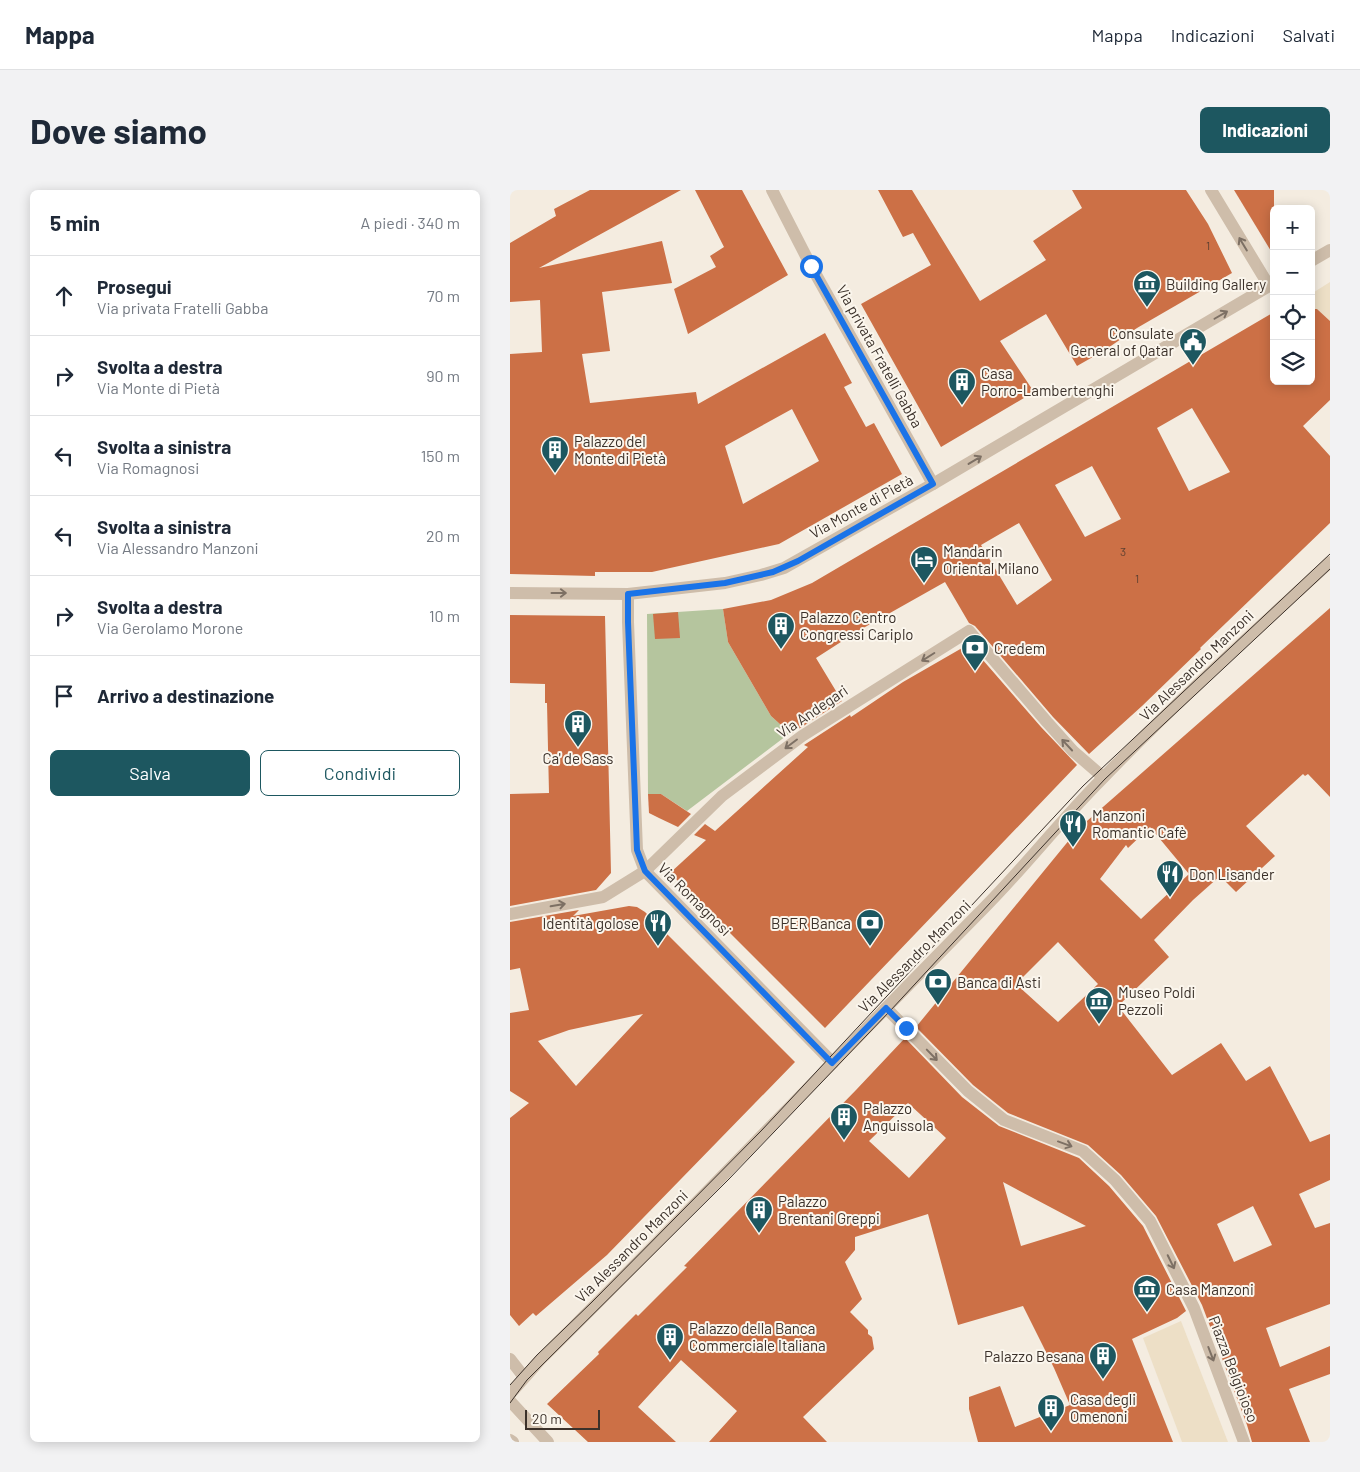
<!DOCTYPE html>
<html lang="it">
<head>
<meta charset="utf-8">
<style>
  body { margin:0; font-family:Barlow,sans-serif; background:#f2f2f3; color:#1f2937 }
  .controls { position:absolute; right:15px; top:15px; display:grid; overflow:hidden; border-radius:8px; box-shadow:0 2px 12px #0003 }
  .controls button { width:45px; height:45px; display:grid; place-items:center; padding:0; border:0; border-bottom:1px solid #e0e1e3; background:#fff; color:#1f2937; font:25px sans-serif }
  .scale { position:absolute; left:15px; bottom:12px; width:75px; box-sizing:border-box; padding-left:5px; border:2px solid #3b312a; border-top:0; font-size:14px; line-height:18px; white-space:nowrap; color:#3b312a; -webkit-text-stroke:4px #fbf6ed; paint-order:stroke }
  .stop { position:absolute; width:15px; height:15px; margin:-11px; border:4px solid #1a73e8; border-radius:50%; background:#fff }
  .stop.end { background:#1a73e8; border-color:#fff; box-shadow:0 1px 5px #0008 }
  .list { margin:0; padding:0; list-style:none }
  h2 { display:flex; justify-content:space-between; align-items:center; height:65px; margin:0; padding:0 20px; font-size:21px }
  h2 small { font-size:16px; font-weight:400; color:#747a83 }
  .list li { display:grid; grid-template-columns:32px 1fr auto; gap:15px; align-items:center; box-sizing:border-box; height:80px; padding:0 20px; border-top:1px solid #e0e1e3 }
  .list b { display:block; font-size:19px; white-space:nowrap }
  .list p { margin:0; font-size:16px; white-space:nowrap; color:#747a83 }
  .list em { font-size:16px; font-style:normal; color:#747a83 }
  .actions { display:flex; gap:10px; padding:15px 20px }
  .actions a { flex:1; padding:11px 0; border:1px solid #1d5760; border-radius:8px; text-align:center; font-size:18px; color:#1d5760 }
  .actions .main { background:#1d5760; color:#fff }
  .icon { flex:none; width:28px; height:28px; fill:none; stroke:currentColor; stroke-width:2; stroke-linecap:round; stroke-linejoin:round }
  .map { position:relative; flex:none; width:820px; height:1252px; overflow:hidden; border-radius:8px }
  header { display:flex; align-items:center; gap:30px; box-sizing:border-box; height:70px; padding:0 25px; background:#fff; border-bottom:1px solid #e0e1e3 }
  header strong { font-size:24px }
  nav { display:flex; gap:28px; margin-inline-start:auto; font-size:18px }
  .intro { display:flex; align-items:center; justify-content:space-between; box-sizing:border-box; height:120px; padding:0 30px }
  h1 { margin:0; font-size:35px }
  .button { padding:12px 22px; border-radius:8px; background:#1d5760; color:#fff; font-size:18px; font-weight:700 }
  main { display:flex; gap:30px; padding:0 30px }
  aside { flex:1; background:#fff; border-radius:8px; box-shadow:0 2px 12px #0003 }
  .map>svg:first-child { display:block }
  .green { fill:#b5c59e }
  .plaza { fill:#eddfc6 }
  .building { fill:#cc7046; fill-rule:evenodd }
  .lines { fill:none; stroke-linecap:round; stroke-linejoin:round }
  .minor { stroke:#cebdaa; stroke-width:12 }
  .tram { stroke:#3b312a; stroke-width:1 }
  .oneway { stroke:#7d7064 }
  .route { stroke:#1a73e8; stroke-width:6 }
  .labels { text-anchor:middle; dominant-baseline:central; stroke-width:4; stroke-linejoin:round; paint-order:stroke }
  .number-label { font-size:12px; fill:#5f4131 }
  .poi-label { font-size:15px; fill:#3b312a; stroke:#fbf6ed; text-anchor:start }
  .street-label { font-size:15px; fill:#3b312a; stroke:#fbf6ed }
</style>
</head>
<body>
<header>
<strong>Mappa</strong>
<nav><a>Mappa</a><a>Indicazioni</a><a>Salvati</a></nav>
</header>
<div class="intro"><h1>Dove siamo</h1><a class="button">Indicazioni</a></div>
<main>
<aside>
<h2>5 min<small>A piedi · 340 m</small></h2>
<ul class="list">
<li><svg class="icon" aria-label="ahead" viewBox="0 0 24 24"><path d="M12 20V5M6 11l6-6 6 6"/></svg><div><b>Prosegui</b><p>Via privata Fratelli Gabba</p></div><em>70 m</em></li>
<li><svg class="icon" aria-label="right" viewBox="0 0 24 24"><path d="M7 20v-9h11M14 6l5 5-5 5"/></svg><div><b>Svolta a destra</b><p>Via Monte di Pietà</p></div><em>90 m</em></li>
<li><svg class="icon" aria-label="left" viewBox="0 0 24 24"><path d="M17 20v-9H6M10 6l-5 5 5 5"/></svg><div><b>Svolta a sinistra</b><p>Via Romagnosi</p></div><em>150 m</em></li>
<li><svg class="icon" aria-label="left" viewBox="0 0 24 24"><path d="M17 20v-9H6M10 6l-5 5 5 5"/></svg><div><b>Svolta a sinistra</b><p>Via Alessandro Manzoni</p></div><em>20 m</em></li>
<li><svg class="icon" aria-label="right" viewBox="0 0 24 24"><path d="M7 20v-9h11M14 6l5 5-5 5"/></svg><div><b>Svolta a destra</b><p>Via Gerolamo Morone</p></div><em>10 m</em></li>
<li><svg class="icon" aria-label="arrive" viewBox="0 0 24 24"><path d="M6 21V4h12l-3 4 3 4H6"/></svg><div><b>Arrivo a destinazione</b></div></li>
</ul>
<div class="actions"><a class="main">Salva</a><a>Condividi</a></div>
</aside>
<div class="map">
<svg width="820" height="1252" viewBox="0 0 820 1252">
  <rect width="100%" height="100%" fill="#f4ece0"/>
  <polygon class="green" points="213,419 218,452 261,526 280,543 177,621 151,604 138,604 137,424"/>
  <g class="plaza">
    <polygon points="820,92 820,131 807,119 801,119 801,104"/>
    <polygon points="671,1131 718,1252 672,1252 633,1148"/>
  </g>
  <g class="building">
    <path d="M 80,0 L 171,0 L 29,78 L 152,51 L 162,93 L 92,102 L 100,161 L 72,164 L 80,213 L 186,202 L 188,214 L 315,143 L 342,193 L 334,197 L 356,237 L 364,233 L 392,284 L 269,354 L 142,382 L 85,382 L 85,386 L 0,384 L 0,164 L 32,162 L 30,110 L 0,112 L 0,53 L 46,26 L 44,19 ZM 282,219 L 309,271 L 233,314 L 215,256 Z"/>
    <polygon points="185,0 232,0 278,85 178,144 164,99 206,77 200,66 214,57"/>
    <polygon points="368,0 402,0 470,111 536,70 523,51 572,18 562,0 676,0 698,34 722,83 627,138 595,160 567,176 536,124 490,151 524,202 431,257 351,114 421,75 403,43 393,47"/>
    <polygon points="724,0 764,0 764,66"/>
    <path d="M 801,119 L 807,119 L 820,131 L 820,210 L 793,236 L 820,266 L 820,333 L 690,458 L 691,459 L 632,516 L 579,564 L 543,527 L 465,436 L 459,433 L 435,392 L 348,441 L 306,468 L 332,511 L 281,544 L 261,526 L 218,452 L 213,419 L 261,410 L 302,393 L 764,122 L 764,191 L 801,191 ZM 682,218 L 720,282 L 679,301 L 647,238 ZM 582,276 L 611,329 L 575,347 L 545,295 ZM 509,333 L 542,390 L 507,415 L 471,355 Z"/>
    <path d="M 820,418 L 820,607 L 798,584 L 795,586 L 793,584 L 736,636 L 765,666 L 726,702 L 710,686 L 683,710 L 644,750 L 659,767 L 608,816 L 662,885 L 711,853 L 736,891 L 760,876 L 800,952 L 820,944 L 820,990 L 789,1004 L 805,1038 L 820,1033 L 820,1114 L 756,1138 L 770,1177 L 820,1156 L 820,1184 L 779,1199 L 800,1252 L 742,1252 L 737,1235 L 692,1115 L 646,1026 L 611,985 L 578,955 L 498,923 L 463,895 L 406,837 L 569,638 ZM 640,637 L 679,684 L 631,729 L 590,689 L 616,655 L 618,658 ZM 548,752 L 588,794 L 548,832 L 506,794 ZM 743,1016 L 762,1055 L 724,1072 L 707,1034 Z"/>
    <polygon points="168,422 170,448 145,449 143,424"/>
    <polygon points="0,425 95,426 101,683 86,700 0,716 0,604 39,603 37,513 35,513 35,494 0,493"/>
    <polygon points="459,454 531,537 567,575 315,838 160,683 196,650 184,645 195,634 205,641 298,557 294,555 340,525 341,527 393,492"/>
    <polygon points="138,604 151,604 181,624 168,637 149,628 139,623"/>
    <path d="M 119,716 L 127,717 L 135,722 L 285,872 L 97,1065 L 26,1126 L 23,1123 L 9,1136 L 0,1125 L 0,928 L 19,913 L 0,901 L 0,823 L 19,820 L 10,778 L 0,780 L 0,732 L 69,720 L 63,726 ZM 133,824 L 66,896 L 28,851 L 59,840 Z"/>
    <path d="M 395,848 L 452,907 L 489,936 L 569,968 L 599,996 L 633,1036 L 676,1121 L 667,1128 L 622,1149 L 663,1252 L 468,1252 L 459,1219 L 459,1207 L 490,1196 L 505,1237 L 560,1215 L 544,1178 L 513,1116 L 448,1135 L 418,1024 L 345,1047 L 345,1060 L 335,1072 L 352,1109 L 340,1122 L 358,1140 L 358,1144 L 362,1147 L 364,1159 L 293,1227 L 317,1252 L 199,1252 L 227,1221 L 171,1170 L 128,1217 L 166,1252 L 78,1252 L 37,1214 L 89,1164 L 88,1162 L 126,1124 L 128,1126 L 177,1077 L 174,1076 L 346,900 ZM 398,913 L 436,948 L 399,988 L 359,951 ZM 493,992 L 576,1036 L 511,1056 Z"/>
  </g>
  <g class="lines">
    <g class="minor">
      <polyline points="262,0 300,74 423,294"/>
      <polyline points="701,0 759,96"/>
      <polyline points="801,71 820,60"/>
      <polyline points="0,403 118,404 215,393 251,385 274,378 423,294 764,93"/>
      <polyline points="118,404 118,432 127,660 135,681 323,873"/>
      <polyline points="0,724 93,707 135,681 212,606 292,546 459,441 537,532 563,561 593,587"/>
      <polyline points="376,818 458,901 494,930 573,961 605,990 640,1031 684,1118 734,1252"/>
      <polyline points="0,1169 14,1187"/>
      <path d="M 0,1204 L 30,1170 C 180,1022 325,869 473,719 C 514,678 550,631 591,590 C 664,514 743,443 820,372"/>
      <polyline points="0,1211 38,1252"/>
      <polyline points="0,1250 3,1252"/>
    </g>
    <g class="tram">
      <polyline points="0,1195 27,1165 82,1112 251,941 573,596 820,364"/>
      <polyline points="0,1213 17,1190 219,989 380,821 595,589 820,379"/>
    </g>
  </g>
  <defs><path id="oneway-shaft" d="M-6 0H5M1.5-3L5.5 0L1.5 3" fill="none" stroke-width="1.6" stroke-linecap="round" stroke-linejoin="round" transform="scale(1.25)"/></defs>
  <g class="oneway">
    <use href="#oneway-shaft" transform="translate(733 54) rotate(-121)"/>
    <use href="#oneway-shaft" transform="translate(711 125) rotate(-30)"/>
    <use href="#oneway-shaft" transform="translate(465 270) rotate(-31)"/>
    <use href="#oneway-shaft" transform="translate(49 403)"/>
    <use href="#oneway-shaft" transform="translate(418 467) rotate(148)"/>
    <use href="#oneway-shaft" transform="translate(281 554) rotate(143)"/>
    <use href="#oneway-shaft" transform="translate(557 555) rotate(-133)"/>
    <use href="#oneway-shaft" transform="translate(48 715) rotate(-10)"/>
    <use href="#oneway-shaft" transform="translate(422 865) rotate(46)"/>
    <use href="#oneway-shaft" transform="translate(555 954) rotate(20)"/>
    <use href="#oneway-shaft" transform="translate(661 1072) rotate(64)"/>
    <use href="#oneway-shaft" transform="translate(701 1164) rotate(69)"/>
  </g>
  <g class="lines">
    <polyline class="route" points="301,76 423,294 288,371 263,382 215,393 118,404 118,432 127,660 135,681 322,873 376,818 396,838"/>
  </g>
  <defs>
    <symbol id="museum-pin" viewBox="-11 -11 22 30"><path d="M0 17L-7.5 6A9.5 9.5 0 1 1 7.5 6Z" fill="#1d5760" stroke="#fbf6ed"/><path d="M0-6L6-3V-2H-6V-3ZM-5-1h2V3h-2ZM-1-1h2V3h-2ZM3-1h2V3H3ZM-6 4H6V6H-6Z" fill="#fff"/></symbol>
    <symbol id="civic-pin" viewBox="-11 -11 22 30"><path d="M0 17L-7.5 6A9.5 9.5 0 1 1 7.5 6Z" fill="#1d5760" stroke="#fbf6ed"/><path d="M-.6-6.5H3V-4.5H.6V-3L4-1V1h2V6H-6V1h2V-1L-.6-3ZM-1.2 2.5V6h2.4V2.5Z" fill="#fff"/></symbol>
    <symbol id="building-pin" viewBox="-11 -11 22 30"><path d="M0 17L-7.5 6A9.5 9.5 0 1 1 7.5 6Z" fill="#1d5760" stroke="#fbf6ed"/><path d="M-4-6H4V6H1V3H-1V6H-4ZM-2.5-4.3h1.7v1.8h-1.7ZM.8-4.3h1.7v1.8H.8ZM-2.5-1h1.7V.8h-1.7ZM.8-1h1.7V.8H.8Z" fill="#fff"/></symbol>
    <symbol id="hotel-pin" viewBox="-11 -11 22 30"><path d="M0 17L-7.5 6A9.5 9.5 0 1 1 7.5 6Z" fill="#1d5760" stroke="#fbf6ed"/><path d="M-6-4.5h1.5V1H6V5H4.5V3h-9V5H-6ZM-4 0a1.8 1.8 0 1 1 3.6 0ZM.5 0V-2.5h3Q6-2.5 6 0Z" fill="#fff"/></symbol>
    <symbol id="bank-pin" viewBox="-11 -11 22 30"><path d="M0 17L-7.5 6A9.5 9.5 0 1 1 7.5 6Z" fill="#1d5760" stroke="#fbf6ed"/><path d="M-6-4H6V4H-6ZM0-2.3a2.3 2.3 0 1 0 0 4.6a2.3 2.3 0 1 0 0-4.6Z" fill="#fff"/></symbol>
    <symbol id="restaurant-pin" viewBox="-11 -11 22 30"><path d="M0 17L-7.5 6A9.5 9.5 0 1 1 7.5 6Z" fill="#1d5760" stroke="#fbf6ed"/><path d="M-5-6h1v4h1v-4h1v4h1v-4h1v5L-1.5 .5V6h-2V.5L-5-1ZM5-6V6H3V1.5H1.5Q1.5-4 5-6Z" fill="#fff"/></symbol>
  </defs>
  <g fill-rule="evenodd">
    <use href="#museum-pin" x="621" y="78" width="32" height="43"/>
    <use href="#civic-pin" x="667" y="136" width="32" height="43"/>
    <use href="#building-pin" x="436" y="176" width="32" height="43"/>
    <use href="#building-pin" x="29" y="244" width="32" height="43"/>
    <use href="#hotel-pin" x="398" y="354" width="32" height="43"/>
    <use href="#building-pin" x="255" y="420" width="32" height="43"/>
    <use href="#bank-pin" x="449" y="442" width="32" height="43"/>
    <use href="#building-pin" x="52" y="518" width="32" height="43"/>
    <use href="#restaurant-pin" x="547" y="618" width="32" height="43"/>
    <use href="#restaurant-pin" x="644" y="668" width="32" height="43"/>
    <use href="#restaurant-pin" x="132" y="717" width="32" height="43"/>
    <use href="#bank-pin" x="344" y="717" width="32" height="43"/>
    <use href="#bank-pin" x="412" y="776" width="32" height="43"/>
    <use href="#museum-pin" x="573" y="795" width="32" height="43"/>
    <use href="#building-pin" x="318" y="911" width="32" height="43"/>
    <use href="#building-pin" x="233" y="1004" width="32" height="43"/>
    <use href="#museum-pin" x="621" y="1083" width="32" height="43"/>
    <use href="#building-pin" x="144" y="1131" width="32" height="43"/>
    <use href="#building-pin" x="577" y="1150" width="32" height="43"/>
    <use href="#building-pin" x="525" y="1202" width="32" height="43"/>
  </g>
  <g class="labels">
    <g class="number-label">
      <text x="698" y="55">1</text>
      <text x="613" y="361">3</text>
      <text x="627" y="388">1</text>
    </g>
    <g class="poi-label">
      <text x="656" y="94">Building Gallery</text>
      <text x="664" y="143" text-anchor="end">Consulate<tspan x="664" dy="17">General of Qatar</tspan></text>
      <text x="471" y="183">Casa<tspan x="471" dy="17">Porro-Lambertenghi</tspan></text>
      <text x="64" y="251">Palazzo del<tspan x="64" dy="17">Monte di Pietà</tspan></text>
      <text x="433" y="361">Mandarin<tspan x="433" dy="17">Oriental Milano</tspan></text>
      <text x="290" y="427">Palazzo Centro<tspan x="290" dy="17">Congressi Cariplo</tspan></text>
      <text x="484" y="458">Credem</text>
      <text x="68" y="568" text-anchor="middle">Ca' de Sass</text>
      <text x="582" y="625">Manzoni<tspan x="582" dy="17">Romantic Cafè</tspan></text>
      <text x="679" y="684">Don Lisander</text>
      <text x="129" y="733" text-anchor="end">Identità golose</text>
      <text x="341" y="733" text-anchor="end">BPER Banca</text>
      <text x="447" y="792">Banca di Asti</text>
      <text x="608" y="802">Museo Poldi<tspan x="608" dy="17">Pezzoli</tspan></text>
      <text x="353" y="918">Palazzo<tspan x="353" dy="17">Anguissola</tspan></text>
      <text x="268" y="1011">Palazzo<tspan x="268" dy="17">Brentani Greppi</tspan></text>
      <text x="656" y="1099">Casa Manzoni</text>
      <text x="179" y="1138">Palazzo della Banca<tspan x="179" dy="17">Commerciale Italiana</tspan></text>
      <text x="574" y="1166" text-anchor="end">Palazzo Besana</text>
      <text x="560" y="1209">Casa degli<tspan x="560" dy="17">Omenoni</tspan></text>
    </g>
    <g class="street-label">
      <text transform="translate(370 166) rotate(61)">Via privata Fratelli Gabba</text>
      <text transform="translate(351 316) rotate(-29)">Via Monte di Pietà</text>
      <text transform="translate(686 475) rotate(-44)">Via Alessandro Manzoni</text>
      <text transform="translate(302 521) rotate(-34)">Via Andegari</text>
      <text transform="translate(185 709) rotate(45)">Via Romagnosi</text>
      <text transform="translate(404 766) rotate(-45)">Via Alessandro Manzoni</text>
      <text transform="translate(121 1056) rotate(-45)">Via Alessandro Manzoni</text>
      <text transform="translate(724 1179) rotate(69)">Piazza Belgioioso</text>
    </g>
  </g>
</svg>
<div class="controls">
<button>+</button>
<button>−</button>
<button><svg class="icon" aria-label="locate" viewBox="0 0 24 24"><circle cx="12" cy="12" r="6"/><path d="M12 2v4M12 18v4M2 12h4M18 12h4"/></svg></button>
<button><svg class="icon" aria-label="layers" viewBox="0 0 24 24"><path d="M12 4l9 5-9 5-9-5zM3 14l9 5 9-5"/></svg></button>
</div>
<div class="scale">20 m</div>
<div class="stop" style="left:301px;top:76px"></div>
<div class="stop end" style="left:396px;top:838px"></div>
</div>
</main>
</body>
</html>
